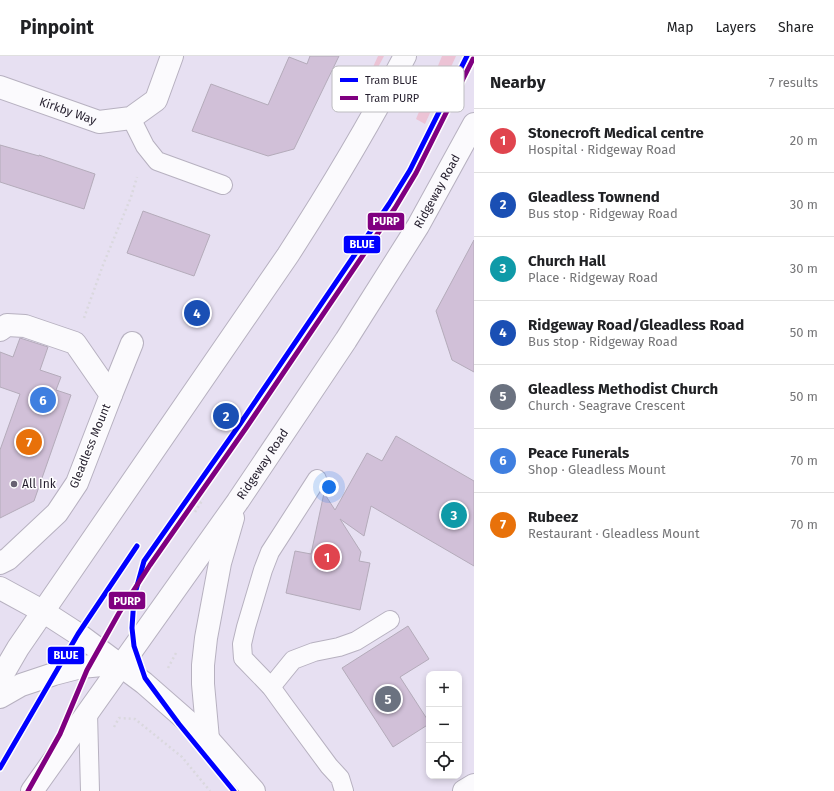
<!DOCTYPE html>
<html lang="en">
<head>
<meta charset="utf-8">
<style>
  body { margin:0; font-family:"Fira Sans",sans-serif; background:#f6f6f6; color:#202124 }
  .controls { position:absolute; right:12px; bottom:12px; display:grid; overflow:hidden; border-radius:8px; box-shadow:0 2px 6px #0003 }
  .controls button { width:36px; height:36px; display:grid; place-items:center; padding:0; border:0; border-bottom:1px solid #e0e0e0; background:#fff; color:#202124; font:20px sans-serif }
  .you { position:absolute; left:329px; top:431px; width:14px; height:14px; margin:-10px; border:3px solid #fff; border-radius:50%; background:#1a73e8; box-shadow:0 0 0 6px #1a73e833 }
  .badge { display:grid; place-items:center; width:26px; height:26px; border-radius:50%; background:#686272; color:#fff; font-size:13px; font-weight:700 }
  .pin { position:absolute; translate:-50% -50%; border:2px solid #fff; box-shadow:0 1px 4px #0006 }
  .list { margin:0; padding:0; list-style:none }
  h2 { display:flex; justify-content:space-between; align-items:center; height:52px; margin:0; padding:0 16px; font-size:17px }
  h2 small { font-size:13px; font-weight:400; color:#757577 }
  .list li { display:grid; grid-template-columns:26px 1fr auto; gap:12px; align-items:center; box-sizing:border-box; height:64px; padding:0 16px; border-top:1px solid #e0e0e0 }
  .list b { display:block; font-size:15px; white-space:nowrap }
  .list p { margin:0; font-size:13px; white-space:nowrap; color:#757577 }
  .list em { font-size:13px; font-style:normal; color:#757577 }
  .icon { flex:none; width:22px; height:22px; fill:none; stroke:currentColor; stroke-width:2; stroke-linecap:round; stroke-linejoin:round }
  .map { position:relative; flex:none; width:474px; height:735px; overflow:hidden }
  header { display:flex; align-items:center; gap:24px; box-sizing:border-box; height:56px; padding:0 20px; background:#fff; border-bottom:1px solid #e0e0e0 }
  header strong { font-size:19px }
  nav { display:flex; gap:22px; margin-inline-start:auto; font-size:14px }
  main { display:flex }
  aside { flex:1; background:#fff }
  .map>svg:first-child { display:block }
  .green { fill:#ecc3d5 }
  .building { fill:#d1c0d8; stroke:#b4abba }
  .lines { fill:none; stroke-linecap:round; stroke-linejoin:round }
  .lane-casing { stroke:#b7b1c0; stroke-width:20 }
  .street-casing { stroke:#b7b1c0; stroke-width:24 }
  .secondary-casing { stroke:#b7b1c0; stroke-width:24 }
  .highway-casing { stroke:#b7b1c0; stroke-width:24 }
  .path { stroke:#dad8de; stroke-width:2.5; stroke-dasharray:2 3; stroke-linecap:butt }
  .lane { stroke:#fbfafd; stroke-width:18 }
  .street { stroke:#fbfafd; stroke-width:22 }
  .secondary { stroke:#fbfafd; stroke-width:22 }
  .highway { stroke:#fbfafd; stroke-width:22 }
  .tram-1-casing { stroke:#fff; stroke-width:8 }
  .tram-2-casing { stroke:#fff; stroke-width:8 }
  .tram-1 { stroke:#00f; stroke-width:5 }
  .tram-2 { stroke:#800080; stroke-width:5 }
  .poi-dot { fill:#686272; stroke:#fff; stroke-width:1.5 }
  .labels { text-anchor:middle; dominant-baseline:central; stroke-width:3; stroke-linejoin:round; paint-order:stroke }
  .street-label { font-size:12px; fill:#241e2d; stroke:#fff }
  .poi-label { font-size:12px; fill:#241e2d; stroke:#fff; text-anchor:start }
  .key { fill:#fff; stroke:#bdbcc0; stroke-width:1 }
  .key-label { font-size:11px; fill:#241e2d }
  .line-badge { stroke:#fff; stroke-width:1.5 }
  .badge-label { font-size:11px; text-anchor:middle; font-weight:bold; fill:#fff }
</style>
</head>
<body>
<header>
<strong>Pinpoint</strong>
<nav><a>Map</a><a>Layers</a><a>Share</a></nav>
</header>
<main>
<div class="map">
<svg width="474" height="735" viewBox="0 0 474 735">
  <rect width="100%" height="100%" fill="#e7e0f2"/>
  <g class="green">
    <polygon points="378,0 384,0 363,40 352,57"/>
    <polygon points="442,0 456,0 425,68 416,63"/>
  </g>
  <g class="building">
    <polygon points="310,0 339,0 294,93 268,100 192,75 211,28 268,49 289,1 307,8"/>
    <polygon points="0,89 39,100 39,99 95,118 84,153 0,126"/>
    <polygon points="143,155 210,179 194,220 127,197"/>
    <polygon points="474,184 474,316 452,304 436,255"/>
    <polygon points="20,282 48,291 40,314 61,321 56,334 71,339 34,445 0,462 0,394 20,338 0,331 0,296 13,301"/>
    <polygon points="396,380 474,425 474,510 371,450 364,480 340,463 361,496 359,505 370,507 360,554 286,537 295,495 311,498 324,437 335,454 367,397 382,405"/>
    <polygon points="408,570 429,603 400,621 429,666 429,668 393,691 342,612"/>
  </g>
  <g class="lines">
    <defs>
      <g id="lane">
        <polyline points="131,62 145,90 157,105 223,129"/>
        <polyline points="317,423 270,496 263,514 246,571 242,588 243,602 271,631 284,649 329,710 340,722 344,735"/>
        <polyline points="271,631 293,604 314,596 339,591 356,585 390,564"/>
        <polyline points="88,657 90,735"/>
      </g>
      <g id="street">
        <path id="s1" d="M 0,31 L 99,66 L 131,62 L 156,44 L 172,0"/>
        <polyline points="0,274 7,269 25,270 75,287 111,339 77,427 57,457 8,503 0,507"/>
        <polyline points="111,339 132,287"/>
        <polyline points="464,735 474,729"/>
      </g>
      <polyline id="secondary" points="0,532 44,556 78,578 144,627 208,683 254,735"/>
      <g id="highway">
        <path d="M 0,623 L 18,592 L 288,199 C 330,134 369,69 405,0"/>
        <polyline points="0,641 21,629 54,618 81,611 102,609 121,611"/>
        <polyline points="208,683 203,628 203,609 206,582 220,507 233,462"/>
        <path id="s2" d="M 32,735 L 238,445 L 346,284 L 418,170 L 474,68"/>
      </g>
    </defs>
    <use href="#lane" class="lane-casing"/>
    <use href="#street" class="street-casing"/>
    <use href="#secondary" class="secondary-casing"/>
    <use href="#highway" class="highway-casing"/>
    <g class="path">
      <polyline points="84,262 103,209 131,141 137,121"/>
      <polyline points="195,456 203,443"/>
      <polyline points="168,612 176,597"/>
      <polyline points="114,671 119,662 135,663 182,701 210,735"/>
    </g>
    <use href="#lane" class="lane"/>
    <use href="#street" class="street"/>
    <use href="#secondary" class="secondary"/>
    <use href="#highway" class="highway"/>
    <defs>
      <g id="tram-1">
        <polyline points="0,712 78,578 137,490"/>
        <polyline points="234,735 179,668 145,622 134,590 132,572 134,541 144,505 240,368 389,148 410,114 467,0"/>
      </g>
      <polyline id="tram-2" points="28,735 60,678 87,614 119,557 150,509 246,372 395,152 416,117 473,3"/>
    </defs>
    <use href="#tram-1" class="tram-1-casing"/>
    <use href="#tram-2" class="tram-2-casing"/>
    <use href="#tram-1" class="tram-1"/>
    <use href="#tram-2" class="tram-2"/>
  </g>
  <circle class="poi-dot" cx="14" cy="428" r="4"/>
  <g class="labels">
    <g class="street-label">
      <text stroke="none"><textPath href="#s1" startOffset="72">Kirkby Way</textPath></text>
      <text stroke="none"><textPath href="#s2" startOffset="724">Ridgeway Road</textPath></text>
      <text transform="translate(90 390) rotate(-68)">Gleadless Mount</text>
      <text stroke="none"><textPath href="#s2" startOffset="400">Ridgeway Road</textPath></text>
    </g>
    <g class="poi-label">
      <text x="22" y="428">All Ink</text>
    </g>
  </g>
  <rect x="332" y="10" width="132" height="46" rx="6" class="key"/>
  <rect x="340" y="22" width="18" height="4" fill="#00f"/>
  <rect x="340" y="40" width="18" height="4" fill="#800080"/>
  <g class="key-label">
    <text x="365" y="28">Tram BLUE</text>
    <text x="365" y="46">Tram PURP</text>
  </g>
  <g class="line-badge">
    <rect x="367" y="156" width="38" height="19" rx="4" fill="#800080"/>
    <rect x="343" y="179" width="38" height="19" rx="4" fill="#00f"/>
    <rect x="108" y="535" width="38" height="19" rx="4" fill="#800080"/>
    <rect x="47" y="590" width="38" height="19" rx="4" fill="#00f"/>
  </g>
  <g class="badge-label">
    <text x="386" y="169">PURP</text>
    <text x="362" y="192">BLUE</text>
    <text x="127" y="549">PURP</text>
    <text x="66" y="603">BLUE</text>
  </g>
</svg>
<div class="controls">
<button>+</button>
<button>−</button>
<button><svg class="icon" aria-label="locate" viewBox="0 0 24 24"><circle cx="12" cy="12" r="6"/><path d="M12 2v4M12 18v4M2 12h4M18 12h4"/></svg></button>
</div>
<div class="you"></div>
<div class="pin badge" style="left:327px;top:501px;background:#e0444e">1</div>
<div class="pin badge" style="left:226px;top:360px;background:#1a4fb4">2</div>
<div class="pin badge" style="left:454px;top:459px;background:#0f9aa8">3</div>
<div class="pin badge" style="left:197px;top:257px;background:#1a4fb4">4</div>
<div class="pin badge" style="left:388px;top:643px;background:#6b7280">5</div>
<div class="pin badge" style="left:43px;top:344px;background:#3f7fe0">6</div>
<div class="pin badge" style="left:29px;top:386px;background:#e8710a">7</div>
</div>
<aside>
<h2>Nearby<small>7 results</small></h2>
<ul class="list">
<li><span class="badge" style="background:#e0444e">1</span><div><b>Stonecroft Medical centre</b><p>Hospital · Ridgeway Road</p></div><em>20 m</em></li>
<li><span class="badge" style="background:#1a4fb4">2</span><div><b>Gleadless Townend</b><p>Bus stop · Ridgeway Road</p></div><em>30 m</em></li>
<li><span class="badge" style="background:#0f9aa8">3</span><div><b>Church Hall</b><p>Place · Ridgeway Road</p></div><em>30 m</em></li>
<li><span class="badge" style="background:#1a4fb4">4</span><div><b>Ridgeway Road/Gleadless Road</b><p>Bus stop · Ridgeway Road</p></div><em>50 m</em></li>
<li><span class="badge" style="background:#6b7280">5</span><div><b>Gleadless Methodist Church</b><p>Church · Seagrave Crescent</p></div><em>50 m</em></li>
<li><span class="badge" style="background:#3f7fe0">6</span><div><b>Peace Funerals</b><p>Shop · Gleadless Mount</p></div><em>70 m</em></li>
<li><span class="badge" style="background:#e8710a">7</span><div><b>Rubeez</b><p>Restaurant · Gleadless Mount</p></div><em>70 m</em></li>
</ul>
</aside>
</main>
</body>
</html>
